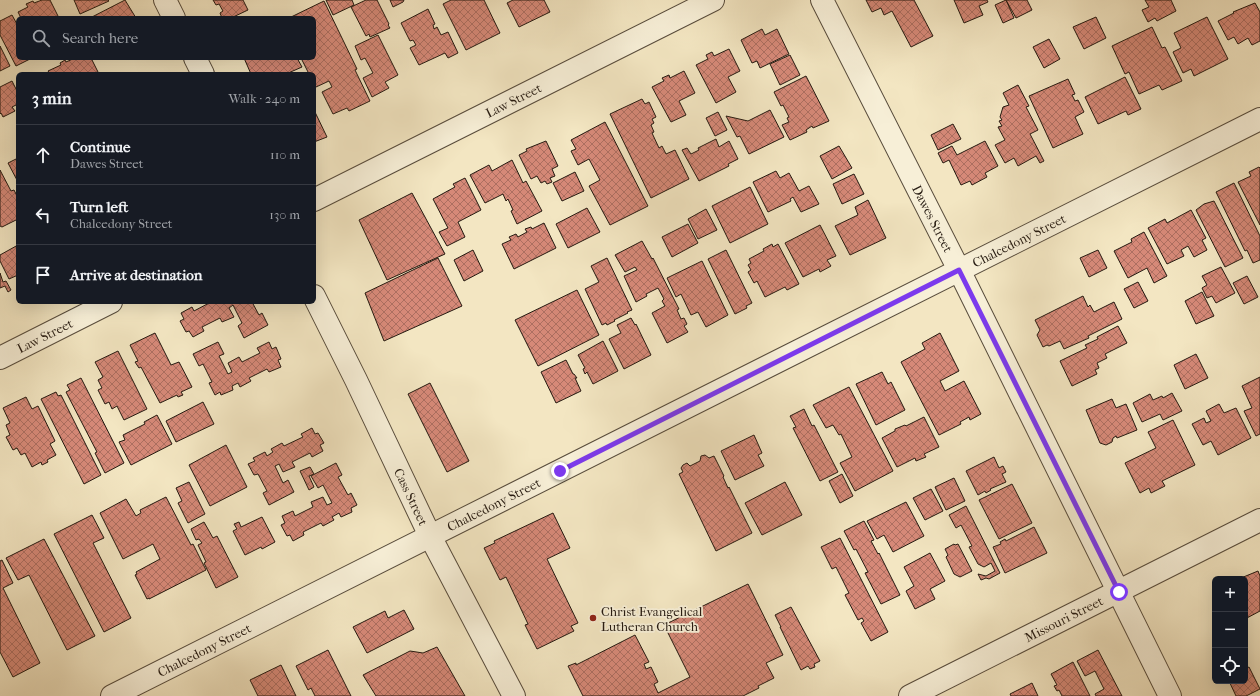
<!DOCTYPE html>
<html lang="en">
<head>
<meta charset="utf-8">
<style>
  body { margin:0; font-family:"IM FELL French Canon",serif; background:#20242c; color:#f1f3f6 }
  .controls { position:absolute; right:12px; bottom:12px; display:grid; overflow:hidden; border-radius:6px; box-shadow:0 4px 16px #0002 }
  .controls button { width:36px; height:36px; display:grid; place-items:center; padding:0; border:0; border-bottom:1px solid #363941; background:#171b24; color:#f1f3f6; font:20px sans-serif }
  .stop { position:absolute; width:12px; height:12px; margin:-9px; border:3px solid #7c3aed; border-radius:50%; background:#fff }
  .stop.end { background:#7c3aed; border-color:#fff; box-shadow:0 1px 4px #0008 }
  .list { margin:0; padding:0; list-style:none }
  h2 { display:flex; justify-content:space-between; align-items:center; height:52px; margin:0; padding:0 16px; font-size:17px }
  h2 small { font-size:13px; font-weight:400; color:#9ea1a6 }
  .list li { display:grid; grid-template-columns:26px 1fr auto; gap:12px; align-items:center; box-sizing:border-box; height:60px; padding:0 16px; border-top:1px solid #363941 }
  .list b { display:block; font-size:15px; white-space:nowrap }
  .list p { margin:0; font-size:13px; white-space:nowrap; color:#9ea1a6 }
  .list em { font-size:13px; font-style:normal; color:#9ea1a6 }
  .icon { flex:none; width:22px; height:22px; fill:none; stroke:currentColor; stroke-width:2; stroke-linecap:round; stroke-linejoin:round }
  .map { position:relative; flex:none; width:1260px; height:696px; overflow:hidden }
  .search { position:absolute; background:#171b24; box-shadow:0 4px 16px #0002; left:16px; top:16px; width:300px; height:44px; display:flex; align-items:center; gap:10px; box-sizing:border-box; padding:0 14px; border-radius:6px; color:#9ea1a6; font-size:15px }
  .panel { position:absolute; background:#171b24; box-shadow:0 4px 16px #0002; left:16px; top:72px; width:300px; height:232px; border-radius:6px }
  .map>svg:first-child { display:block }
  .building { fill:url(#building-cross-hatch); stroke:#241910 }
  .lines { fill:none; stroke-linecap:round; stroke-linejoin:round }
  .minor-casing { stroke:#584c3c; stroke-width:24 }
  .minor { stroke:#f7efd7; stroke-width:22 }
  .route { stroke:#7c3aed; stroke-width:5 }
  .poi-dot { fill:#8f2418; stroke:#f7efd7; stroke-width:1.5 }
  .labels { text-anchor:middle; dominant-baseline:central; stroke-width:3.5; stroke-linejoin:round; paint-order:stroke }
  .street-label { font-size:13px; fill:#241910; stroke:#f7efd7 }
  .poi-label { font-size:13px; fill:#241910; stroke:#f7efd7; text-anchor:start }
</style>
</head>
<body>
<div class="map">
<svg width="1260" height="696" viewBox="0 0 1260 696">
  <defs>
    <pattern id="building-cross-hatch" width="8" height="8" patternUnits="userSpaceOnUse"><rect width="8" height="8" fill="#d68978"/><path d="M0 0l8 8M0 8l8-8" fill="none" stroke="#ad6f61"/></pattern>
  </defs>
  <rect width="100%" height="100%" fill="#f3e6c2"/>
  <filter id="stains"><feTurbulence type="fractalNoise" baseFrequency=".005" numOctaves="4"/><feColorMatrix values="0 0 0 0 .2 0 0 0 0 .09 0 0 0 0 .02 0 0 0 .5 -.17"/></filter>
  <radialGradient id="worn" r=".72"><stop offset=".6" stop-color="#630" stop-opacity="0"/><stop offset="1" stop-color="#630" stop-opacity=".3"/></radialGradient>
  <g class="building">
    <polygon points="42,0 50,0 59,18 21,18 18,12 28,7 26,4 33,1 34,3"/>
    <polygon points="74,0 108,0 109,1 80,14"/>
    <polygon points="125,0 136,18 90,18"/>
    <polygon points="213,0 243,0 248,10 231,18 222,18 220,13 223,11 219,4 216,5"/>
    <polygon points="326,0 352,0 354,5 333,15"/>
    <polygon points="366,0 377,0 389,24 388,25 390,28 370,37 369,34 366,36 351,7"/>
    <polygon points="390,0 404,0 403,2 393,7"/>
    <polygon points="451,0 484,0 500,33 466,50 443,4"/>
    <polygon points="513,0 544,0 550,12 519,27 507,3"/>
    <polygon points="866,0 914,0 933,36 911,47 892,11 884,15 881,8 872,12"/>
    <polygon points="954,0 987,0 988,2 979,6 983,15 964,23"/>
    <polygon points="1006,0 1014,18 1003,23 995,5"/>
    <polygon points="1006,0 1027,0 1032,10 1016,18"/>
    <polygon points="1145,0 1171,0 1176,11 1157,21 1155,18 1148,22 1142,10 1149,7"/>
    <polygon points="324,1 357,69 355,70 370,101 349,111 347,108 333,114 322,92 332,87 329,81 316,87 314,84 314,74 309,74 301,58 314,58 314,18 289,18"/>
    <polygon points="1255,3 1260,12 1260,41 1252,45 1248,38 1238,44 1234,37 1228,40 1218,21 1234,13 1233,12"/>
    <polygon points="428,9 435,24 433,25 434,29 437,27 441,35 448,32 458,53 448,58 445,53 419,65 410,48 416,45 413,40 410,41 401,23"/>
    <polygon points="12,15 18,26 18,58 32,58 16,66 0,35 0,21"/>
    <polygon points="1096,17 1106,38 1084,49 1073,27"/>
    <polygon points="1207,17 1228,59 1194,76 1191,69 1183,73 1173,52 1181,48 1174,33"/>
    <polygon points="1152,27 1162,48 1165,47 1182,81 1162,90 1159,85 1139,94 1129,72 1125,74 1112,46"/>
    <polygon points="762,29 765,35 777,29 789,54 760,68 757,61 752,63 741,40"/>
    <polygon points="378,35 398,75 385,82 389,88 372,97 363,78 373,73 365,58 361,60 355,46"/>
    <polygon points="1049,39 1060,59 1044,68 1033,47"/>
    <polygon points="0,46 10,66 0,71"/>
    <polygon points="729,49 740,71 728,77 736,92 716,103 696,65 708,59 706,55 712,52 714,56"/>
    <polygon points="790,55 800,75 780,85 770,64"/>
    <polygon points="75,58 91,58 99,74 50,74 48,71 61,65 60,63 65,60 66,62"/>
    <polygon points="244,58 297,58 302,67 286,74 251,74"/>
    <polygon points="684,71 695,93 679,101 686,115 671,122 652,87 664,81 662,78 669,75 670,78"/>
    <polygon points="806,76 829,121 813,128 812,126 806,130 807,132 790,140 782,125 789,122 787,118 789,117 783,105 781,106 774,92"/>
    <polygon points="1125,77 1141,109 1128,115 1126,111 1098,124 1085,97"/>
    <polygon points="1068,79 1075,94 1072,95 1075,101 1078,100 1084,112 1075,117 1083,134 1053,148 1029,96"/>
    <polygon points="12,81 18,93 18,104 12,107 15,111 3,117 1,113 0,114 0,87"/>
    <polygon points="1018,85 1029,106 1026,107 1038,130 1030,134 1044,161 1040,163 1036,156 1018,166 1014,158 1005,163 995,145 1005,140 998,127 1002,126 999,121 1002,120 1000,117 1003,107 1009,105 1003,93"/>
    <polygon points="642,99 645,104 649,102 656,117 652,119 654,123 651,125 654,132 652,133 659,148 662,146 666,154 675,150 689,179 651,198 610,114"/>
    <polygon points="314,110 327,137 314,142"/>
    <polygon points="770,110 784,137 749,154 740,136 737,137 726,116 748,121"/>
    <polygon points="718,112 727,130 715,136 706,118"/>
    <polygon points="605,122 648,206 610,225 589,186 600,180 589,159 578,165 571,151 576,149 571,140"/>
    <polygon points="953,124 961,139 938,150 931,135"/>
    <polygon points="716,139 719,147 729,141 738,159 728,164 729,166 699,181 682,150 687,148 691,154 699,150 698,148"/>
    <polygon points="546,141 558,166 552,169 555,176 550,178 552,182 547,184 545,181 541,183 537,176 531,179 519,155 527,151 526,149"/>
    <polygon points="985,141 998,166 985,173 987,177 972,185 970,181 961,185 949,160 943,163 938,153 952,146 957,155"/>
    <polygon points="839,146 852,168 832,179 820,156"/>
    <polygon points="18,158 18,182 8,163"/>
    <polygon points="512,160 523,183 526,181 542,211 517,224 511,211 513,210 508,199 506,201 503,194 485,203 470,175 489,165 492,171"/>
    <polygon points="1259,167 1260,168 1260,225 1238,182 1251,176 1249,172"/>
    <polygon points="0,170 11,191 14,190 18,198 18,219 2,227 0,226"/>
    <polygon points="776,171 780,178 789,173 799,191 809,186 819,204 801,212 793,197 790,199 791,201 768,212 753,182"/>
    <polygon points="575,172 584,191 562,201 553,183"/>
    <polygon points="854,174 864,194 842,204 833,184"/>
    <polygon points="465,178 481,210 458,222 465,237 447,246 439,232 448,228 433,199 455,187 453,184"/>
    <polygon points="1234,183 1260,236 1260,260 1253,263 1247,250 1245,251 1216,192"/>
    <polygon points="750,187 768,224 730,243 712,206"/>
    <polygon points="412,193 445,254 387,280 359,220"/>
    <polygon points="868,200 886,238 850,255 835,226 858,215 855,207"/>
    <polygon points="1214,201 1243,258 1225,267 1196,210 1204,204"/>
    <polygon points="587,208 600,232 568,248 556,224"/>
    <polygon points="706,209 717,230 698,239 688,219"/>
    <polygon points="1191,210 1206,238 1202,240 1207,250 1194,257 1188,246 1181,250 1184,256 1167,264 1148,228 1165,219 1167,223"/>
    <polygon points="544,223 556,248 514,269 502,244 511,240 509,237 516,234 518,237 527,232 525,229 531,227 532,229"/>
    <polygon points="688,224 698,243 672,257 662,237"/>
    <polygon points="820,225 836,256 827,260 831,266 820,272 819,269 803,277 785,243"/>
    <polygon points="1144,232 1167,276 1154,283 1147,268 1128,278 1114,251 1132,242 1131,239"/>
    <polygon points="642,241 652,259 653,258 679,309 677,310 681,319 684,318 687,324 684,326 688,332 667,343 652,313 665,306 662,301 664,299 658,288 646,294 647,296 636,302 624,276 637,270 635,267 625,272 615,255"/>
    <polygon points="772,244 773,247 778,244 799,284 787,290 785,287 765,297 757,281 754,283 748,272 751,270 748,265 751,263 749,259 764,251 763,249"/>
    <polygon points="18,245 18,275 9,279 0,261 0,255"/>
    <polygon points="473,250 483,271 464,281 454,260"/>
    <polygon points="726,250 752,303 746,306 747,308 735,314 708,259"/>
    <polygon points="1098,250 1107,268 1089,277 1080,258"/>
    <polygon points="438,258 462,306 384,341 365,293"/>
    <polygon points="607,258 632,310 627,312 628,313 614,320 615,321 607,325 606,323 602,325 585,289 599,282 591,266"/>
    <polygon points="702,261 728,315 706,327 698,312 691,315 681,294 676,297 667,278"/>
    <polygon points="1221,267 1235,293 1216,303 1212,296 1207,298 1202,288 1207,285 1202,276"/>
    <polygon points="0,273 3,282 6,281 11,290 8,292 5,286 0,288"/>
    <polygon points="1247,276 1258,297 1244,304 1233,283"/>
    <polygon points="1138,282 1148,301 1134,308 1124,289"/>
    <polygon points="577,290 599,335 538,366 515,320"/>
    <polygon points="1202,292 1214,316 1196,324 1185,301"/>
    <polygon points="1083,296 1088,307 1090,305 1094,312 1114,302 1122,319 1088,336 1089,338 1064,349 1060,341 1049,346 1047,345 1043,347 1037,335 1040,330 1035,320"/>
    <polygon points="211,302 252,302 259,315 262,313 268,325 244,338 238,326 242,323 233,305 229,308 234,317 222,322 220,318 202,327 204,331 193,337 189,331 186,332 180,321 184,319 181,313 192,307 194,311"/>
    <polygon points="631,318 635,325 636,324 651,355 624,369 609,339 621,333 617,325"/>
    <polygon points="1118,326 1127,343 1105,354 1107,358 1097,363 1099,368 1095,370 1097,374 1072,386 1060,361 1087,348 1085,345 1098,339 1097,337"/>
    <polygon points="155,333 171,365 179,362 192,387 181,392 183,395 178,397 177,395 160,403 141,367 139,368 135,362 138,361 130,345"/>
    <polygon points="940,333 959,371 940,381 945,391 964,381 981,414 970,420 969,417 960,422 961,424 939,435 901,362 925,349 922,343"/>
    <polygon points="603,341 618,371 593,384 587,372 585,374 583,369 585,368 578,355"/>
    <polygon points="218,342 224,354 219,356 228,374 232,372 228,363 239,357 242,362 260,353 257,348 269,342 272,349 276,347 281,359 278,360 281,367 269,372 267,369 249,378 251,381 240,387 238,383 232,386 233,390 221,395 220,392 215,395 209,383 212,382 203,364 199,366 193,354"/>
    <polygon points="118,351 147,409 124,420 117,406 112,409 109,402 105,404 98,390 102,388 98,380 103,377 95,362"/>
    <polygon points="1196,354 1208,378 1185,389 1174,365"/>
    <polygon points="566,360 573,374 574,374 577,378 575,378 581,391 556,403 541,372"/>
    <polygon points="882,372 888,384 891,382 905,410 876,425 856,384"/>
    <polygon points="1260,377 1260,434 1256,436 1244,411 1252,408 1242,386"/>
    <polygon points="81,378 124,463 105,473 95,453 97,452 66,392 70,390 67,385"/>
    <polygon points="430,383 469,461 447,472 408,394"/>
    <polygon points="849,387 893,471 855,491 840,463 852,457 841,434 839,435 833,425 826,428 813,405"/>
    <polygon points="56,392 58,396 61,395 101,475 84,484 41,399"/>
    <polygon points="1172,393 1182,411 1163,420 1160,414 1142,422 1133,403 1150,394 1153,400 1162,396 1163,398"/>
    <polygon points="26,397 32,409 38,406 55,441 50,444 56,455 47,460 48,462 42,465 41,462 32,467 25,453 21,455 17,448 13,450 6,437 10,435 6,425 10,423 3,408"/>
    <polygon points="1112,399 1116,408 1126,404 1137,430 1117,438 1116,436 1113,438 1112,442 1106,445 1100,443 1086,410"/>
    <polygon points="203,402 214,424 176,442 166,421"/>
    <polygon points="1219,404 1224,413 1236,408 1251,438 1218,455 1211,441 1203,445 1192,424 1204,418 1206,423 1211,421 1206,411"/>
    <polygon points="804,409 812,426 814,425 838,472 820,481 793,428 796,427 790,416"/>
    <polygon points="157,415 172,444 131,465 119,442 125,440 123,435 145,424 144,422"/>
    <polygon points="924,417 939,447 924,454 926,457 916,461 915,458 897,467 882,438 895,431 895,429 905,425 906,426"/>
    <polygon points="1173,420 1195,465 1162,481 1165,486 1151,493 1149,488 1140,493 1125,463 1156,448 1148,432"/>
    <polygon points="312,428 315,434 318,433 324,443 320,445 323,451 312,457 310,453 292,462 295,467 283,472 279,464 275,466 283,483 288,480 294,492 269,505 263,493 267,491 258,474 254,475 248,464 255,461 253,458 265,452 267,456 273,452 271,449 282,443 284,446 303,437 301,434"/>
    <polygon points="754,435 762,453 758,455 764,466 735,480 721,451"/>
    <polygon points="226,445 247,487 210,506 189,465"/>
    <polygon points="705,455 709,458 714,456 724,476 723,477 728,488 729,487 752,533 716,551 679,474 683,472 681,468 683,465 687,463 690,466 700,461 701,456"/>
    <polygon points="994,457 999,468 1003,466 1006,472 1002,474 1006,482 990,489 991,490 986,493 985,491 978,495 966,471"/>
    <polygon points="336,463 342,475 338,477 348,495 351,493 357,505 351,508 352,512 341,517 339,513 332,517 334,520 323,526 321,523 303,532 304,535 293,541 290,535 287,536 281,525 285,523 282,516 293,511 295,516 313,507 311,502 323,497 327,505 332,503 323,485 318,488 311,476"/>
    <polygon points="310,467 314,474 309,476 314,487 309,490 300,471"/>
    <polygon points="842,474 853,496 840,503 829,481"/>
    <polygon points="954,478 965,501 946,510 935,487"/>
    <polygon points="189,482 205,514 188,523 178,503 182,501 176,488"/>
    <polygon points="785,482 802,515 762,535 745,503"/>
    <polygon points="1012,484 1032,523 999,539 979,500"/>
    <polygon points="931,489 943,511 925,520 913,498"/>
    <polygon points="166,497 191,545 193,544 206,570 149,599 149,598 147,599 135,575 137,574 136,572 160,559 153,544 123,559 100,513 126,499 136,516 141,513 140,510"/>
    <polygon points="906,502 924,536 893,552 884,535 877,539 867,521"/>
    <polygon points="966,506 1000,573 989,579 986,578 981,580 978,574 986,576 995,571 991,563 984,567 978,564 969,547 972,546 961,525 956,528 949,515"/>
    <polygon points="553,513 570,548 547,559 578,623 571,626 574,631 537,649 525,625 528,624 506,577 500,580 484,548 495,543 494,541"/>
    <polygon points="92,515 104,538 93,543 131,618 104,632 54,534"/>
    <polygon points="262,517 275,542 262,549 261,547 245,555 233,531 237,529 234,524 239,522 241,527"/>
    <polygon points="864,521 874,540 871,541 878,554 879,553 900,595 881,604 865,573 868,572 856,549 854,550 844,531"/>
    <polygon points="204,522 213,538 217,536 238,577 216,588 204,563 206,562 198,545 202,543 199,539 196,540 191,529"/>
    <polygon points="1034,527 1047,553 1005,573 993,547 1001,544 1000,542 1005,539 1006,541"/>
    <polygon points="840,538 888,632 871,641 861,623 864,621 862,618 858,620 845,595 849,593 836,567 832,569 821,547"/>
    <polygon points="44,539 95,636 67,650 29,575 18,580 6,558"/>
    <polygon points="954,544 955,545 958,544 972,571 960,577 954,574 946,557 948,555 945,549"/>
    <polygon points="930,553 945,581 930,589 935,599 915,609 906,591 914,586 904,567"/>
    <polygon points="2,560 13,583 3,588 40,663 13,677 0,652 0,561"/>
    <polygon points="1258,571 1260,576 1260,611 1245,619 1245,579 1241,578"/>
    <polygon points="748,584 783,655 766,663 774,678 758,686 759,688 743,696 583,696 568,666 576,663 576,665 635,635 649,662 644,664 646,669 651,667 658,682 654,684 658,693 690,677 664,625"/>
    <polygon points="791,607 820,661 814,664 815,667 810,669 808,666 801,670 780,627 781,627 775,615"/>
    <polygon points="404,610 414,629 367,653 353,627 385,611 388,618"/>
    <polygon points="437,647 465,696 376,696 363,675 410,651 423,653"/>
    <polygon points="328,650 351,696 315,696 311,688 308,690 296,666"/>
    <polygon points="1098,650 1122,696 1096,696 1095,694 1104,689 1095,671 1085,676 1077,661"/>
    <polygon points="1073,662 1090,696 1062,696 1059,690 1057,691 1054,686 1057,685 1051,674"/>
    <polygon points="281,665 296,696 258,696 250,680"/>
    <polygon points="1249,667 1260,689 1246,696 1236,696 1229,681 1245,681 1245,669"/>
    <polygon points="1032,683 1038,696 1011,696 1010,694"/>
  </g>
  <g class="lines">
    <defs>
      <g id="minor">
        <polyline points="165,0 174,18"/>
        <path id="s1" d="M 822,0 L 959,270 L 1170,696"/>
        <polyline points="195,58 203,74"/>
        <path id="s2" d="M 314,200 L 713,0"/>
        <path id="s3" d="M 314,296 L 356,380 L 430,536 L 514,696"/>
        <path id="s4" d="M 0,358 L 111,302"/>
        <path id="s5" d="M 112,696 L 1260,119"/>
        <path id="s6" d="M 910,696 L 1260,520"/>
      </g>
    </defs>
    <use href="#minor" class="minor-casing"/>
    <use href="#minor" class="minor"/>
  </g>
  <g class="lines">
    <polyline class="route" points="560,471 959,270 1119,592"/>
  </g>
  <circle class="poi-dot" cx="593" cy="618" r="4"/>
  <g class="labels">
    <g class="street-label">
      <text stroke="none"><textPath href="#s2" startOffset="223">Law Street</textPath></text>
      <text stroke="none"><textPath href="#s1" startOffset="245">Dawes Street</textPath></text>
      <text stroke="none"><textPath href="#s5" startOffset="1015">Chalcedony Street</textPath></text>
      <text stroke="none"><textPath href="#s4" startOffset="50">Law Street</textPath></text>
      <text stroke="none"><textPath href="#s3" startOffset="223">Cass Street</textPath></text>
      <text stroke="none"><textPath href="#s5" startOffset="427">Chalcedony Street</textPath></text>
      <text stroke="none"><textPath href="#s6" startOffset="172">Missouri Street</textPath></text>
      <text stroke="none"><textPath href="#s5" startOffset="103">Chalcedony Street</textPath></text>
    </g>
    <g class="poi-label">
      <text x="601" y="611">Christ Evangelical<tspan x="601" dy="15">Lutheran Church</tspan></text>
    </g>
  </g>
  <rect width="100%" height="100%" filter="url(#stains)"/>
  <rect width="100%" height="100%" fill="url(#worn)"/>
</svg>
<div class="controls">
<button>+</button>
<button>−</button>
<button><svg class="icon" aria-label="locate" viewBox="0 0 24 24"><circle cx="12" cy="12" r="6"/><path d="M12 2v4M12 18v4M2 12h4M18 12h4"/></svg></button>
</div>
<div class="stop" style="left:1119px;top:592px"></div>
<div class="stop end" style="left:560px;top:471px"></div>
<div class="search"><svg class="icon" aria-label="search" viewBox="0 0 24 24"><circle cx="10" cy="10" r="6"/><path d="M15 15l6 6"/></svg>Search here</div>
<section class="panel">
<h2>3 min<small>Walk · 240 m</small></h2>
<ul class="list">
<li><svg class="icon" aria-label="ahead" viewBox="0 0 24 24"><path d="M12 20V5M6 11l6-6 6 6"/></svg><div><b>Continue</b><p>Dawes Street</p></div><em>110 m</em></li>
<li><svg class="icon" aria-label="left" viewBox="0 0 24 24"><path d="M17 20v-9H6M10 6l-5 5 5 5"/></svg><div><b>Turn left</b><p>Chalcedony Street</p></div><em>130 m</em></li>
<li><svg class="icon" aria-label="arrive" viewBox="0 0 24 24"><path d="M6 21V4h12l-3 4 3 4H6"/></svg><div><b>Arrive at destination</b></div></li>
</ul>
</section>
</div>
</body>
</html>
